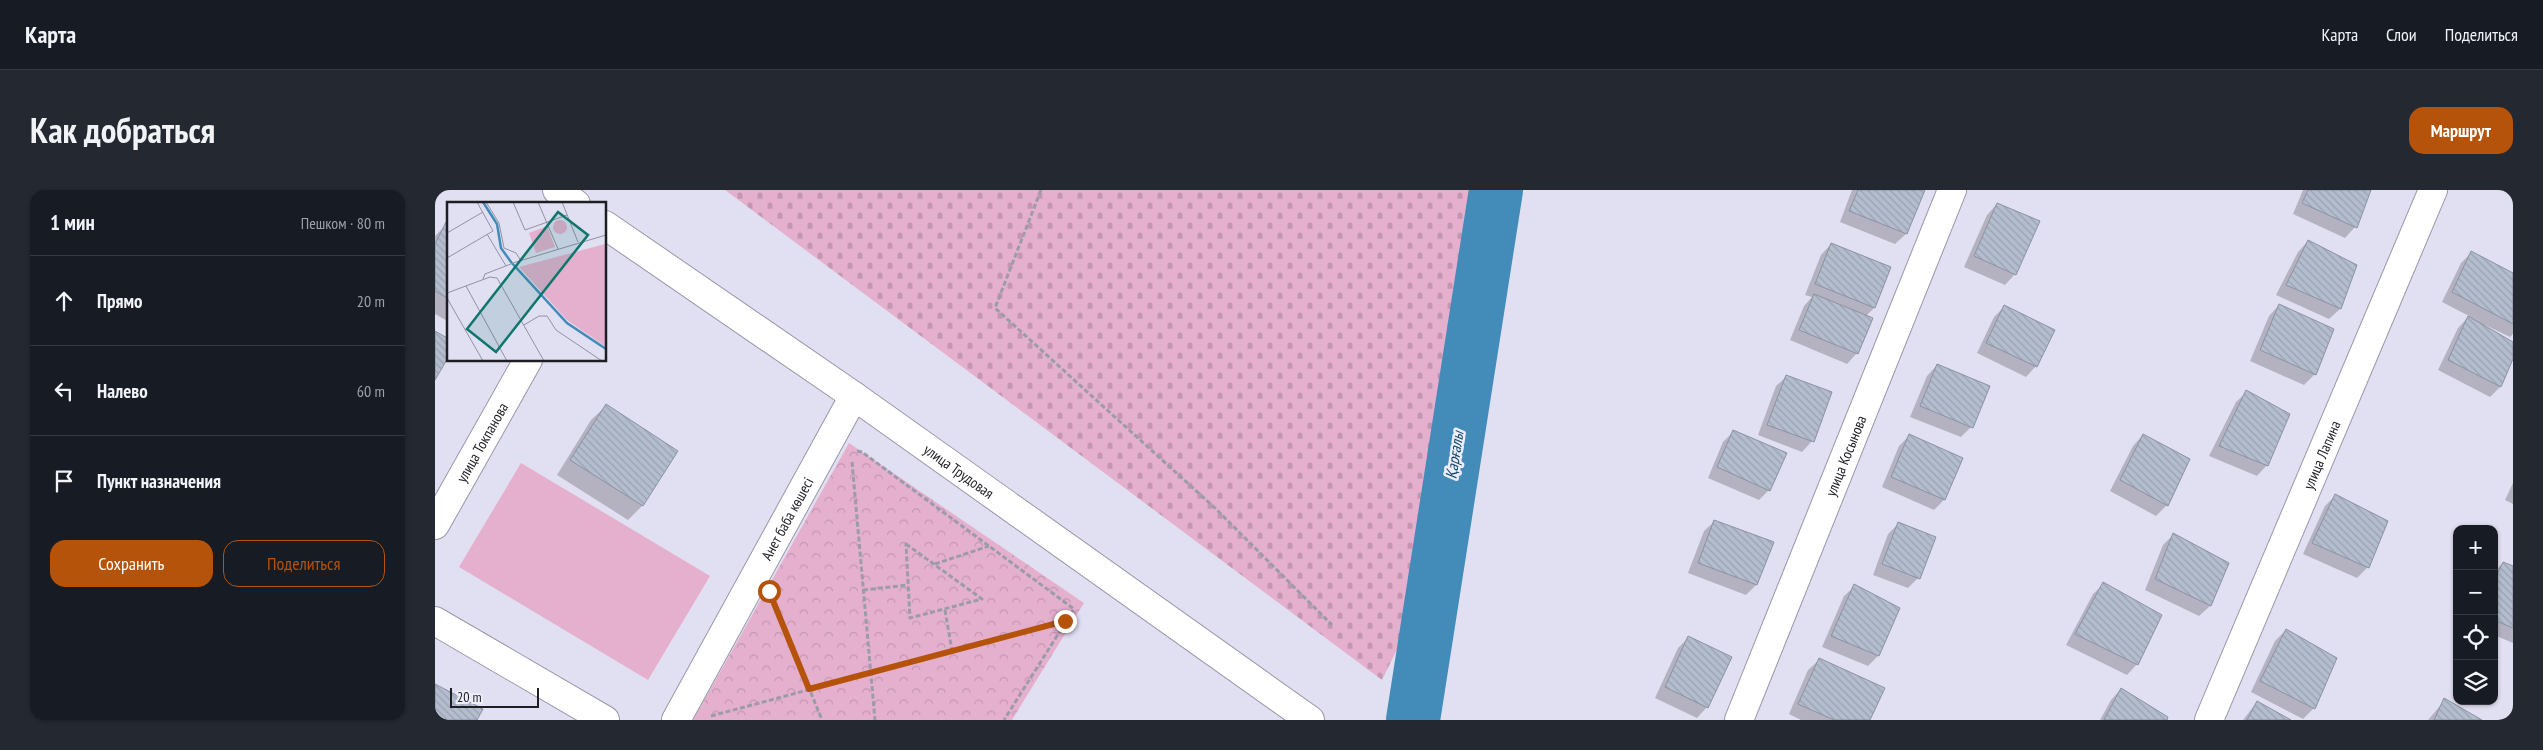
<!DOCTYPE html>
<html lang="ru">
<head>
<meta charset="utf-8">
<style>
  body { margin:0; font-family:"PT Sans Narrow",sans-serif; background:#242831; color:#f1f3f6 }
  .controls { position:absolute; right:15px; bottom:15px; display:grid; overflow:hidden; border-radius:10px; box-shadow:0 1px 4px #0004 }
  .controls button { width:45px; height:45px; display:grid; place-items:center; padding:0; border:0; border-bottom:1px solid #363941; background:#171b24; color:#f1f3f6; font:25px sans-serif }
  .scale { position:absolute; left:15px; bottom:12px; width:89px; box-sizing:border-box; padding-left:5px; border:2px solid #1e1d24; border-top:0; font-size:14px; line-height:18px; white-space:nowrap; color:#1e1d24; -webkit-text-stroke:4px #eeedfc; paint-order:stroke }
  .stop { position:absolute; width:15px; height:15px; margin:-11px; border:4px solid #b45309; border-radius:50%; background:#fff }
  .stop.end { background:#b45309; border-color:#fff; box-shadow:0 1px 5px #0008 }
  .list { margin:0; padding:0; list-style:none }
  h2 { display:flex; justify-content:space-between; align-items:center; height:65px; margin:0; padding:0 20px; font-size:21px }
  h2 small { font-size:16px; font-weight:400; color:#9ea1a6 }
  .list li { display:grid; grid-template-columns:32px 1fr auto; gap:15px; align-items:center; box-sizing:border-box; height:90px; padding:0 20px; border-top:1px solid #363941 }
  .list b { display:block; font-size:19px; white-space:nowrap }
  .list em { font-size:16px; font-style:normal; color:#9ea1a6 }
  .actions { display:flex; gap:10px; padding:15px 20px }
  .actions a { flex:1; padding:11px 0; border:1px solid #b45309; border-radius:15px; text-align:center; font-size:18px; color:#b45309 }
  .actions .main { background:#b45309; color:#fff }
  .icon { flex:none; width:28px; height:28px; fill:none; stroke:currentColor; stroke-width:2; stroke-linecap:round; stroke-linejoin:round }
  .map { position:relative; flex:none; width:2078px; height:530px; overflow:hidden; border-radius:15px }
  header { display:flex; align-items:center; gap:30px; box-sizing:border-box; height:70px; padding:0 25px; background:#171b24; border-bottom:1px solid #363941 }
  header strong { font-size:24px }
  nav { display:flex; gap:28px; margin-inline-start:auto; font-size:18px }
  .intro { display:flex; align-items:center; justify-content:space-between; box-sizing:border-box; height:120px; padding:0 30px }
  h1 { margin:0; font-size:35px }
  .button { padding:12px 22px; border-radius:15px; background:#b45309; color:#fff; font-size:18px; font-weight:700 }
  main { display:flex; gap:30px; padding:0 30px }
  aside { flex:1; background:#171b24; border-radius:15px; box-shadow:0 1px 4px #0004 }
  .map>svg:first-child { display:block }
  .cemetery { fill:url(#cemetery-stones) }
  .park { fill:url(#park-crowns) }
  .pitch { fill:#e5b0ce }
  .shadow { fill:#0003 }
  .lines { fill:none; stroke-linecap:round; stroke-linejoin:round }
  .river { stroke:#438bb8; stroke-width:54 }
  .building { fill:url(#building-back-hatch); stroke:#8a92a3 }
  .minor-casing { stroke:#9996a8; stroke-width:30 }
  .path { stroke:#9c9baa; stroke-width:3; stroke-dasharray:5 2.5; stroke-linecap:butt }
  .minor { stroke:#fff; stroke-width:28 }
  .route { stroke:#b45309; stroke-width:6 }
  .labels { text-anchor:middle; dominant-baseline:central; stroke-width:5; stroke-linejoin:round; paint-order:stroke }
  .street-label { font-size:15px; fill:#1e1d24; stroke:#eeedfc }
  .water-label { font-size:16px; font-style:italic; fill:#0d4666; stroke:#eeedfc }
  .inset-river { fill:none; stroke:#438bb8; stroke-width:2.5 }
  .inset-road { fill:none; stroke:#9391a0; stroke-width:1 }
  .view { fill:#0f766e; fill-opacity:0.15; stroke:#0f766e; stroke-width:2.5 }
  .inset-edge { fill:none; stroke:#1e1d24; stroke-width:2.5 }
</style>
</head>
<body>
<header>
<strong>Карта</strong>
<nav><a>Карта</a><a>Слои</a><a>Поделиться</a></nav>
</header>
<div class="intro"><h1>Как добраться</h1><a class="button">Маршрут</a></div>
<main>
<aside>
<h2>1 мин<small>Пешком · 80 m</small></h2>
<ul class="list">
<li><svg class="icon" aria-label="ahead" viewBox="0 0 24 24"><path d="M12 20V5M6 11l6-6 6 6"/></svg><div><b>Прямо</b></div><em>20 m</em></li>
<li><svg class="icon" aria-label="left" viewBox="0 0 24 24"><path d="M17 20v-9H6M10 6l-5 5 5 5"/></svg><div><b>Налево</b></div><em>60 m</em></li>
<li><svg class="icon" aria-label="arrive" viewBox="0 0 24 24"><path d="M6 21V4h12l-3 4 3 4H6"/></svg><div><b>Пункт назначения</b></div></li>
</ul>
<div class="actions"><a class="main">Сохранить</a><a>Поделиться</a></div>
</aside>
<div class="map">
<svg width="2078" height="530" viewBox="0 0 2078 530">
  <defs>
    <pattern id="cemetery-stones" width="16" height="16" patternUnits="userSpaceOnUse" patternTransform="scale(1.25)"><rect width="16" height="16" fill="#e5b0ce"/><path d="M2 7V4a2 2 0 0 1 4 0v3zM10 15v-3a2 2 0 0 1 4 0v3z" fill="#c497b1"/></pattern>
    <pattern id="park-crowns" width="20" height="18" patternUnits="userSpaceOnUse" patternTransform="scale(1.25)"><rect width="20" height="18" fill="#e5b0ce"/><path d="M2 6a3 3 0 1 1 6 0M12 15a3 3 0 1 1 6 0" fill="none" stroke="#c497b1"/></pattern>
    <pattern id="building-back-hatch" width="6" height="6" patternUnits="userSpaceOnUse" patternTransform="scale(1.25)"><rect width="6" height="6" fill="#b4bdce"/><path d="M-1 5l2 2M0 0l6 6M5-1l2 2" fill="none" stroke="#9aa2b1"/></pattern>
  </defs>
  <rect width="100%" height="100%" fill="#e1dff2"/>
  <polygon class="cemetery" points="290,0 1039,0 987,387 969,445 947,490"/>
  <polygon class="park" points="414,253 649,413 577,530 258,530"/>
  <polygon class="pitch" points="86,273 275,386 213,490 24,377"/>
  <g class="shadow">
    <polygon points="1417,0 1488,0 1471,44 1460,54 1405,32"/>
    <polygon points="1868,0 1935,0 1920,37 1910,48 1858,24"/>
    <polygon points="1562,14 1580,84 1570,95 1529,77 1552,25"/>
    <polygon points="12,34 14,35 14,132 0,124 0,46"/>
    <polygon points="1873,51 1920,76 1905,119 1894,129 1841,105 1863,62"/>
    <polygon points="1396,54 1439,118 1430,127 1422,163 1412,174 1355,150 1369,116 1377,107 1370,105 1386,65"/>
    <polygon points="2036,63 2078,85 2078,144 2075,147 2050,135 2049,137 2078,153 2078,166 2065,197 2055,207 2003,180 2023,138 2034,126 2007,112 2026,73"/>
    <polygon points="1844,115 1897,140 1880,184 1869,195 1815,171 1834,126"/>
    <polygon points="1569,117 1601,176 1591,187 1542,163 1559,127"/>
    <polygon points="1502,175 1536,237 1526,247 1475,227 1492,186"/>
    <polygon points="1352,186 1377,251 1367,262 1323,245 1341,196"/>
    <polygon points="1812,202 1832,275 1822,286 1774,266 1801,212"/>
    <polygon points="171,216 242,262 207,316 193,330 122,285 156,230"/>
    <polygon points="1299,241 1334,300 1324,310 1273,288 1288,252"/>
    <polygon points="1708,245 1753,269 1732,315 1721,326 1675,301 1698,256"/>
    <polygon points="1474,246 1509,310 1499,320 1447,297 1464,256"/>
    <polygon points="2078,293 2078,314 2070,310"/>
    <polygon points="1900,306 1933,377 1922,388 1868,364 1890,316"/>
    <polygon points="1280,331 1337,353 1321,395 1311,405 1253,383 1269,341"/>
    <polygon points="1463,334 1483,388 1473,398 1438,385 1453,344"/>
    <polygon points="1738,345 1792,373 1775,416 1764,426 1710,400 1728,355"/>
    <polygon points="2068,373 2078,378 2078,453 2059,445 2059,382"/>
    <polygon points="1669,394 1702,474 1692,485 1631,455 1658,404"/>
    <polygon points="1420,396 1464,418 1443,466 1433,476 1387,457 1409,406"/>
    <polygon points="1851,440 1901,468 1878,519 1868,529 1816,502 1840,451"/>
    <polygon points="1253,448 1272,517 1262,528 1220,508 1243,458"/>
    <polygon points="1384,470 1434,530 1366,530 1354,524 1373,480"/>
    <polygon points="1686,499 1731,530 1665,530 1676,510"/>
    <polygon points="2010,510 2045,530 1993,530"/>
    <polygon points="1822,512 1854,530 1808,530"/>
  </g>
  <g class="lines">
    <polyline class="river" points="978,530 1061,0"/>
  </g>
  <g class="building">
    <polygon points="1423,0 1490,0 1472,44 1414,21"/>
    <polygon points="1873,0 1936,0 1922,38 1867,13"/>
    <polygon points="1562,13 1605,31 1581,85 1539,66"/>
    <polygon points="11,32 14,34 14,109 0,101 0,54"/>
    <polygon points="1873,50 1922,75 1906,119 1851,95"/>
    <polygon points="1396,53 1456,77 1440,118 1380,94"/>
    <polygon points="2036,61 2078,83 2078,134 2017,102"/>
    <polygon points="1379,104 1438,128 1423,164 1364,140"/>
    <polygon points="1844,114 1899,139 1881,185 1825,160"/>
    <polygon points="1569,115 1620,140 1602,177 1551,153"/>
    <polygon points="2033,126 2078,152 2078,169 2066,197 2013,170"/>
    <polygon points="0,141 14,149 14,166 0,190"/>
    <polygon points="1502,174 1555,196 1538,238 1485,216"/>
    <polygon points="1351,185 1397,202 1379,252 1332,235"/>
    <polygon points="1811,200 1855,224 1833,276 1784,256"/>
    <polygon points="171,214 243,261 208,316 135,270"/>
    <polygon points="1298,240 1352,263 1335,301 1282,277"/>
    <polygon points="1474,244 1528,268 1510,310 1456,287"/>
    <polygon points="1708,244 1755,269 1733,316 1685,290"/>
    <polygon points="1900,304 1953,331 1934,378 1877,353"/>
    <polygon points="1279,330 1339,352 1322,395 1263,373"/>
    <polygon points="1463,332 1501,347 1485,389 1447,374"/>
    <polygon points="1738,343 1794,373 1776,416 1720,389"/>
    <polygon points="2068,372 2078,376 2078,438 2059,430 2059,390"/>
    <polygon points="1668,392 1727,425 1703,475 1640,444"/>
    <polygon points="1419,394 1465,418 1444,466 1396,446"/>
    <polygon points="1851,439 1902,468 1880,519 1825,491"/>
    <polygon points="1253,446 1297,467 1273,518 1230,497"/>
    <polygon points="1384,468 1450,498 1435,530 1399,530 1363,514"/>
    <polygon points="0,494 48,519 42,530 0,530"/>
    <polygon points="1686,498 1733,527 1732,530 1669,530"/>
    <polygon points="2009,508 2047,530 1999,530"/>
    <polygon points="1822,511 1856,530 1812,530"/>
  </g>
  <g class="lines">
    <defs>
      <g id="minor">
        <polyline points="122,0 141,14"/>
        <path id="s1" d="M 170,35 L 419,206 L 875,530"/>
        <path id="s2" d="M 0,335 L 93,170"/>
        <polyline points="0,431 170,530"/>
        <path id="s3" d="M 241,530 L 419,206"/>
        <path id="s4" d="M 1304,530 L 1517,0"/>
        <path id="s5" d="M 1774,530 L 1998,0"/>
      </g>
    </defs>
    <use href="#minor" class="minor-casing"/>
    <g class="path">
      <polyline points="606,0 560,118 780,318 897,435"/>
      <polyline points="422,261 427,262 639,419 569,530"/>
      <polyline points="417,272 440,530"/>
      <polygon points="471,354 547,409 475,428"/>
      <polyline points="500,374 554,356"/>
      <polyline points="428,400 473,395"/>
      <polyline points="339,412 387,530"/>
      <polyline points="510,420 517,461"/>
      <polyline points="276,526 630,431"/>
    </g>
    <use href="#minor" class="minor"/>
  </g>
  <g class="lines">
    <polyline class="route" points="334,401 374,499 630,431"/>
  </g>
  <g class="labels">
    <g class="street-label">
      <text stroke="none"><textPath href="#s2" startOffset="95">улица Токпанова</textPath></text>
      <text stroke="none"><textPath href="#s4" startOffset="285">улица Косынова</textPath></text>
      <text stroke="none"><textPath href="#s5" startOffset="288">улица Лапина</textPath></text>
      <text stroke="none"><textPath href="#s1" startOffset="431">улица Трудовая</textPath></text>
      <text stroke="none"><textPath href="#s3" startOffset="230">Анет баба көшесі</textPath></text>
    </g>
    <g class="water-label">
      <text transform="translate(1019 265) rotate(-81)">Қарғалы</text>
    </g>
  </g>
  <g transform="translate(12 12)">
    <rect width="159" height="159" fill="#e1dff2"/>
    <path d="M 158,42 L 159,44 L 159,145 L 120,118 L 72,65 Z" fill="#e5b0ce"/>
    <path d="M 100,24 L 108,45 L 89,51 L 82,31 Z" fill="#e5b0ce"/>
    <path d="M106 25a7 7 0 1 1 14 0a7 7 0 1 1-14 0Z" fill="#e5b0ce"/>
    <path class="inset-river" d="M 36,0 L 50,22 L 54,46 L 64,60 L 120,121 L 159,147"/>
    <path class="inset-road" d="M 39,0 L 52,21 L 57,46 L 69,51 L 74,59M 66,0 L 78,28 L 120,13M 91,0 L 111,47M 115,0 L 131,40M 0,31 L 36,10M 40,32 L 59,64M 0,56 L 46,29 L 30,0M 36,77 L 38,72 L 69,60 L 159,33M 19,84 L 60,159M 0,91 L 43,75 L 50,76 L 97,159M 0,96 L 36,159M 77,123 L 92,114 L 100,114 L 109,128 L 155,159"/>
    <path class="view" d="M 111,10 L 141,33 L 49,150 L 20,127 Z"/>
    <rect width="159" height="159" class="inset-edge"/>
  </g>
</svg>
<div class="controls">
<button>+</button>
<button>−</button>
<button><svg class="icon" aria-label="locate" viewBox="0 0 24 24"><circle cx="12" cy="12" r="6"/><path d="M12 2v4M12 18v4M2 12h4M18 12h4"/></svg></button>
<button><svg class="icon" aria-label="layers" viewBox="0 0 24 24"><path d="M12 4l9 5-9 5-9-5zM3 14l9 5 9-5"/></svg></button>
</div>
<div class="scale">20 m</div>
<div class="stop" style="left:334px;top:401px"></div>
<div class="stop end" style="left:630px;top:431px"></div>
</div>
</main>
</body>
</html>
